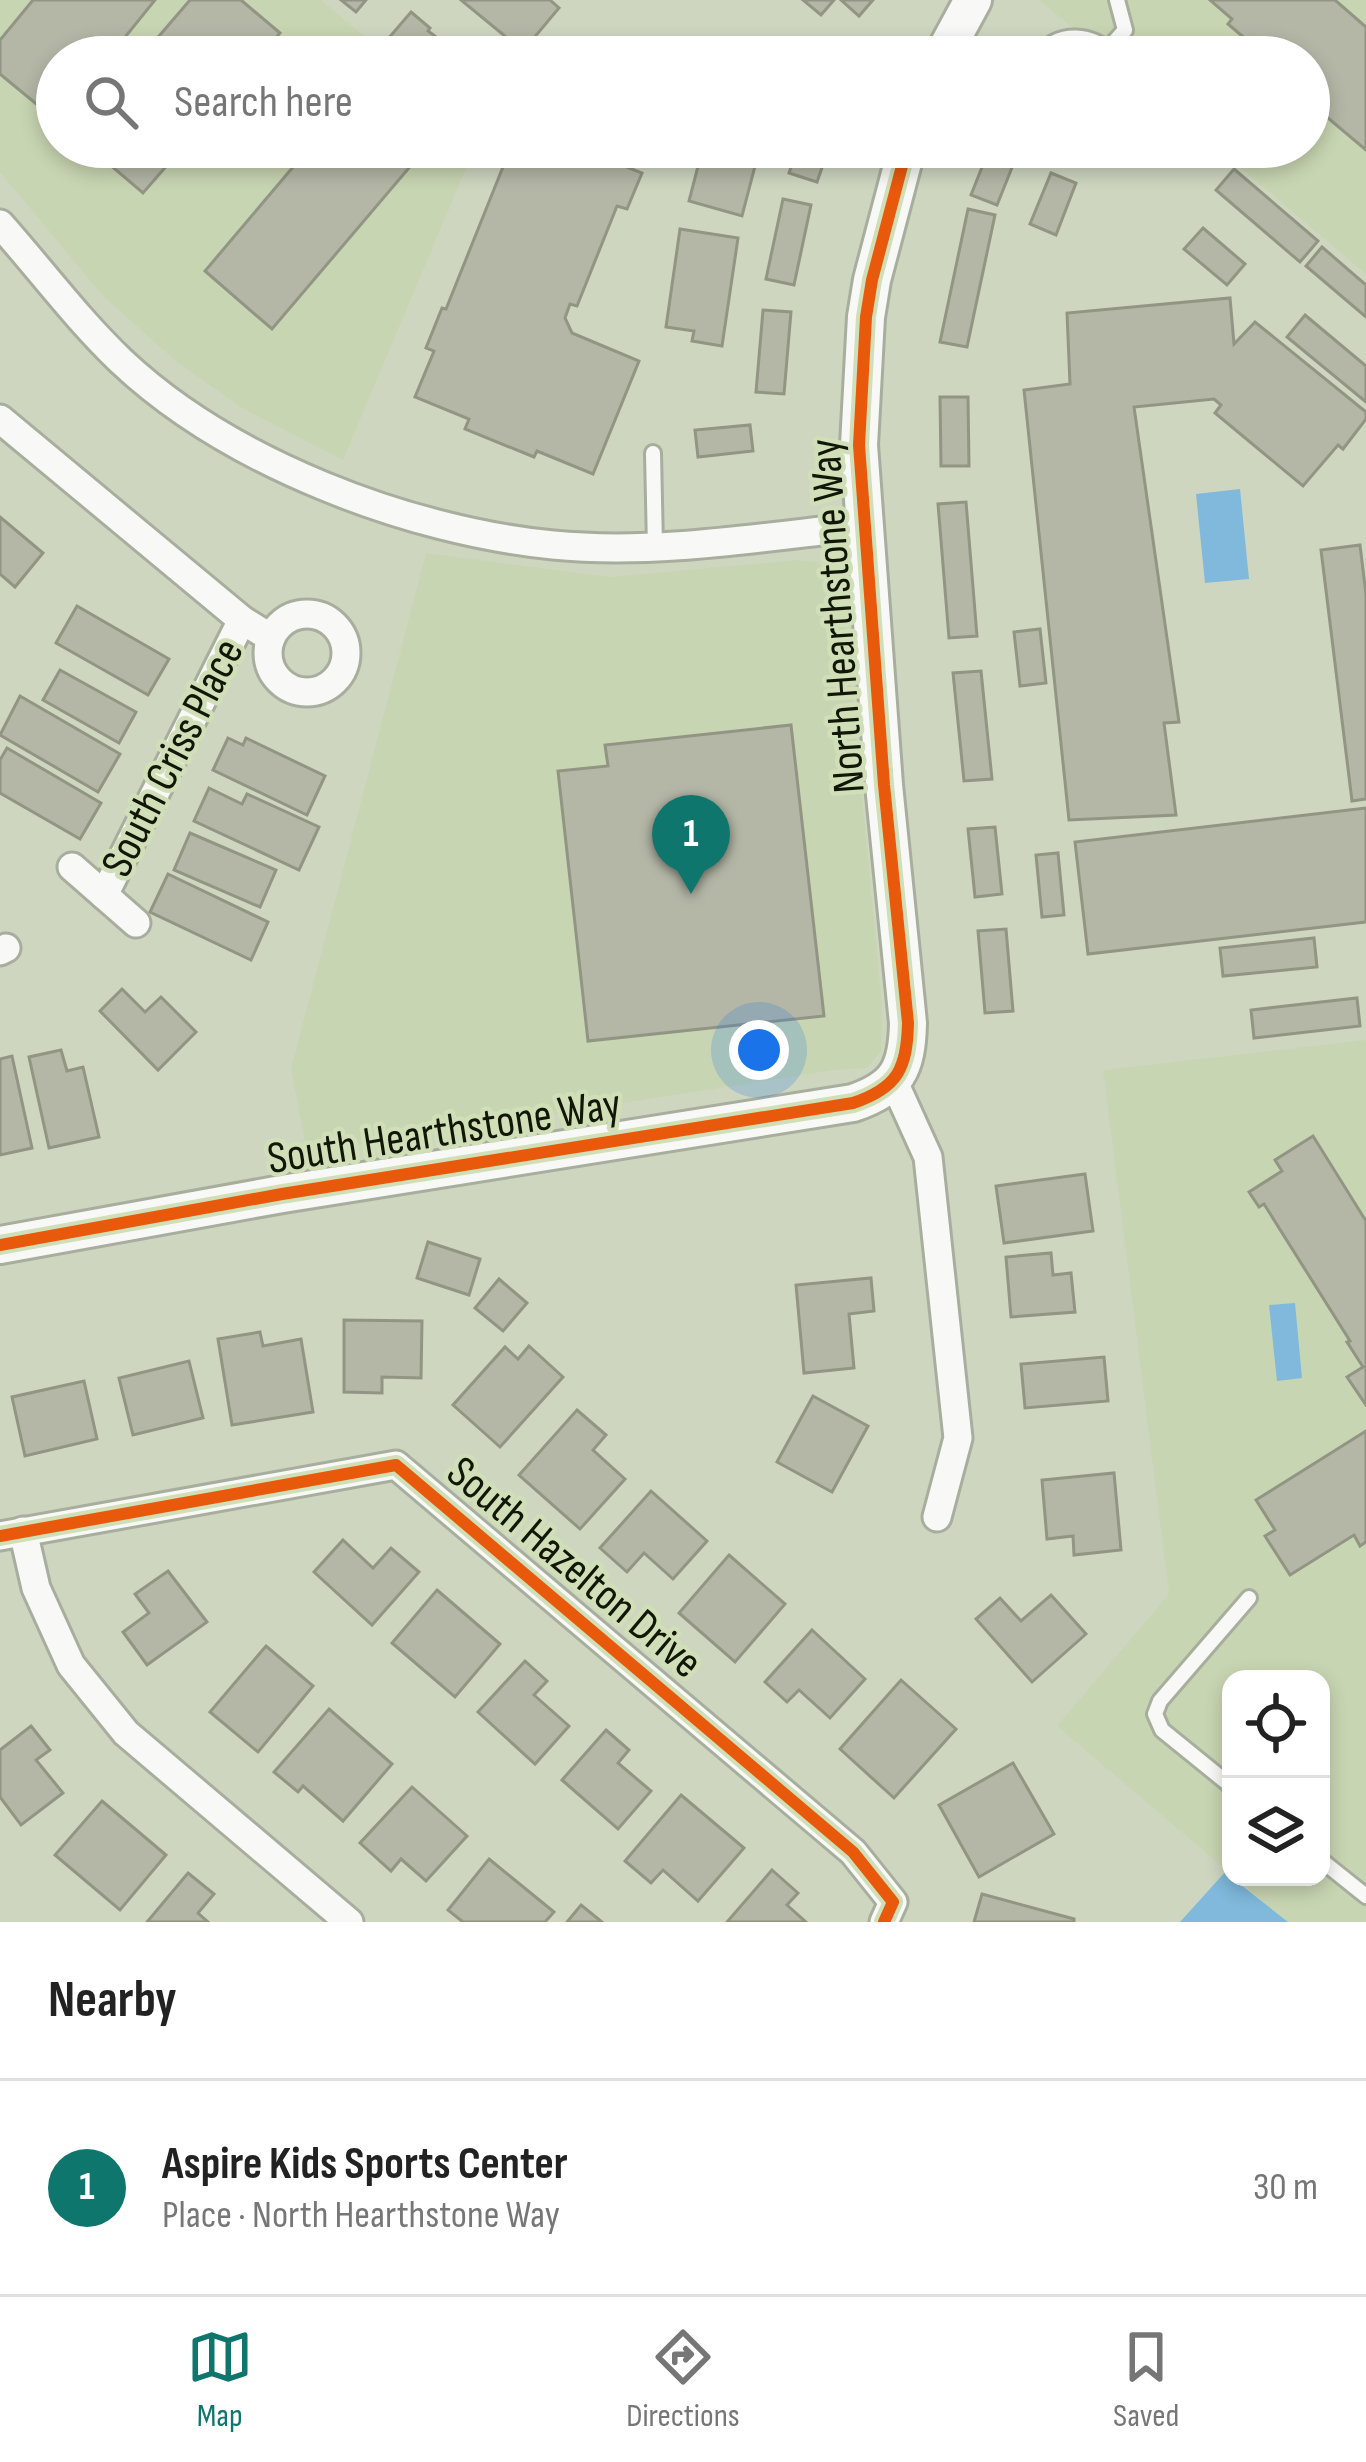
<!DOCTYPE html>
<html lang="en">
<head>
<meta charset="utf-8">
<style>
  body { margin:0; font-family:"Sofia Sans Condensed",sans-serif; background:#f6f6f6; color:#222 }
  .controls { position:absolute; right:36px; bottom:36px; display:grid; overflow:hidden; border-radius:24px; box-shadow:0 6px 18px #0003 }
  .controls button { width:108px; height:108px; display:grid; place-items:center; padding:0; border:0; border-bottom:3px solid #e0e0e0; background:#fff; color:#222; font:60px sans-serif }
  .you { position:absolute; left:759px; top:1050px; width:42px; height:42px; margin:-30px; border:9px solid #fff; border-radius:50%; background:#1a73e8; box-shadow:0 0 0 18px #1a73e833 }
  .badge { display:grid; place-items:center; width:78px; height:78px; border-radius:50%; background:#0f766e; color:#fff; font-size:39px; font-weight:700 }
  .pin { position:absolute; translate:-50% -99px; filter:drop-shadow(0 3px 6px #0008) }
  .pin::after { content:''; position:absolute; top:63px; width:42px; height:36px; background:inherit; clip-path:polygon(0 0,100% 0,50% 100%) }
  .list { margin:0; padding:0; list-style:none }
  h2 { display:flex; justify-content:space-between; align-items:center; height:156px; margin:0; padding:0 48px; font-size:51px }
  h2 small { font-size:39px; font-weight:400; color:#767676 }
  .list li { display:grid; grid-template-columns:78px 1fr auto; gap:36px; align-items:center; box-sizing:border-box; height:216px; padding:0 48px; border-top:3px solid #e0e0e0 }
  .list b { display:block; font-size:45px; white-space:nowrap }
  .list p { margin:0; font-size:39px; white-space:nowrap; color:#767676 }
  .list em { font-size:39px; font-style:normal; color:#767676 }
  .icon { flex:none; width:66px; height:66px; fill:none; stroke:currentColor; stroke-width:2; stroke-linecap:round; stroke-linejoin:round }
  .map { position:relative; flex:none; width:1366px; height:1922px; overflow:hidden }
  .search { position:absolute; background:#fff; box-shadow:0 6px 18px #0003; left:36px; right:36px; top:36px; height:132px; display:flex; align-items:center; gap:30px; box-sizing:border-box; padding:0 42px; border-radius:66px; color:#767676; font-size:45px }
  .sheet { height:372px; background:#fff }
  nav { display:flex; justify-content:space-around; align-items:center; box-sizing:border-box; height:168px; border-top:3px solid #e0e0e0; background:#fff; font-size:33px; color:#767676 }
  nav a { display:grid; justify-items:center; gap:6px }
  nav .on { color:#0f766e }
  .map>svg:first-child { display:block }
  .built { fill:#c8d5b2 }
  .water { fill:#80b9dc }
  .building { fill:#b4b7a6; stroke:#929583; stroke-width:3 }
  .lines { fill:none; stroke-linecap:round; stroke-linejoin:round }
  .lane-casing { stroke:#a8ae9d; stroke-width:20 }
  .street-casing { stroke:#a8ae9d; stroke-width:33 }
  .secondary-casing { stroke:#a8ae9d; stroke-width:42 }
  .lane { stroke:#f8f9f6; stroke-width:14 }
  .street { stroke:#f8f9f6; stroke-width:27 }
  .secondary { stroke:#f8f9f6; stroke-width:36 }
  .cycleway-casing { stroke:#d0dfb7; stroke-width:20 }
  .cycleway { stroke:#e8590c; stroke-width:12 }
  .labels { text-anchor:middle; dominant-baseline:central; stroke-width:9; stroke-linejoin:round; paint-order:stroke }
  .street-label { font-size:45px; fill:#111607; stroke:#d0dfb7 }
</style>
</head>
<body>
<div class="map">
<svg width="1366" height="1922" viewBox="0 0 1366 1922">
  <rect width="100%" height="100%" fill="#ced6c0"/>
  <g class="built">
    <polygon points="0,0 321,0 389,57 57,57 57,147 475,147 343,460 244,409 178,363 103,296 0,172"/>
    <polygon points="1039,0 1366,0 1366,274 1216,147 1309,147 1309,57 1108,57"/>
    <polygon points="426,553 609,577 798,560 817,562 835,578 844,611 882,1005 881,1051 867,1068 834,1070 307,1152 291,1069"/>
    <polygon points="1366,1040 1366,1922 1288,1922 1234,1877 1321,1877 1321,1679 1231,1679 1231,1874 1057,1726 1169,1594 1103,1070"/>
  </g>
  <g class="water">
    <polygon points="1240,489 1249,579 1205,583 1196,494"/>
    <polygon points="1295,1303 1302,1378 1277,1381 1269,1305"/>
    <polygon points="1227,1870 1231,1877 1288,1922 1180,1922"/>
  </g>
  <g class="building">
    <polygon points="33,0 155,0 109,57 57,57 57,121 0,74 0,40"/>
    <polygon points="190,0 241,0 280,33 260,57 141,57"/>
    <polygon points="341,0 366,0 356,12"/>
    <polygon points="461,0 550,0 559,8 523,51"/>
    <polygon points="803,0 834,0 821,15"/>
    <polygon points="841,0 873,0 859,16"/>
    <polygon points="1210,0 1335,0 1366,27 1366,150 1309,102 1319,88 1309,79 1309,57 1283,57 1269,44 1262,53 1228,24 1232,19"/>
    <polygon points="411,12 430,28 428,31 462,56 407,57 387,40"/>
    <polygon points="89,147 183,147 143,193"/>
    <polygon points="310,147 397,147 414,162 272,329 205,271"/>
    <polygon points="511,147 591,147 589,152 642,173 627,209 617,206 577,306 570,304 565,318 572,333 639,361 593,474 537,451 534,457 465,429 469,419 415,397 434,351 426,348 442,308 446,309"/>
    <polygon points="703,147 760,147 742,216 689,201"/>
    <polygon points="798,147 829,147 817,182 789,173"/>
    <polygon points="990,147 1017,155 997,205 971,195"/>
    <polygon points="1234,169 1318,241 1300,262 1216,190"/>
    <polygon points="1051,173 1076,183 1056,235 1030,224"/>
    <polygon points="783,199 811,205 794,285 766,279"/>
    <polygon points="968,209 995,215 967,347 940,342"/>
    <polygon points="1203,228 1245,264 1227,285 1184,249"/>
    <polygon points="680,229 738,238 722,346 692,341 694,331 666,327"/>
    <polygon points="1322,247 1366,285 1366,317 1306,266"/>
    <polygon points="1230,298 1234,344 1255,322 1366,412 1366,419 1343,449 1338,445 1303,486 1215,413 1221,405 1214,399 1134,407 1179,722 1164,723 1176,815 1069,820 1024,390 1070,384 1067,313"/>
    <polygon points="763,310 791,312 784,394 756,392"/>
    <polygon points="1305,315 1366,366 1366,402 1287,337"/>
    <polygon points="940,397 968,397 969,466 941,466"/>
    <polygon points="750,425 753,451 698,457 695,430"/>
    <polygon points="966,502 977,636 949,638 938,504"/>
    <polygon points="0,517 43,553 15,587 0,574"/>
    <polygon points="1360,545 1366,594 1366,799 1352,801 1321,550"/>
    <polygon points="77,606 169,659 148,695 56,643"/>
    <polygon points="1040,629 1046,683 1020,686 1014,632"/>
    <polygon points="60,670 136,712 119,743 43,700"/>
    <polygon points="981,671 992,779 964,781 953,673"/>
    <polygon points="20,696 120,754 98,792 0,735"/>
    <polygon points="791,725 824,1016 588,1041 558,771 608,766 605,745"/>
    <polygon points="228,738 243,745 246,738 325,776 307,815 213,770"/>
    <polygon points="7,748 101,803 80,839 0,793 0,760"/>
    <polygon points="209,788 242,804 247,794 319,827 299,870 194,821"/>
    <polygon points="1366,808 1366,922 1088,954 1075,842"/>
    <polygon points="995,827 1002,894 975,897 968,829"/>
    <polygon points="190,833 276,870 260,907 174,870"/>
    <polygon points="1058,853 1064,915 1042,917 1036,855"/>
    <polygon points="168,874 268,922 251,960 150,912"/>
    <polygon points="1006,929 1013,1011 985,1013 978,931"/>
    <polygon points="1314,938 1317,967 1223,976 1220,948"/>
    <polygon points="122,989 145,1012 161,997 196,1032 158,1070 100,1011"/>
    <polygon points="1357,998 1360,1026 1254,1038 1251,1010"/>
    <polygon points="61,1050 67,1071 83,1067 99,1137 49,1148 29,1057"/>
    <polygon points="12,1056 32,1148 0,1155 0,1059"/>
    <polygon points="1313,1136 1366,1221 1366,1405 1347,1377 1363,1367 1347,1342 1350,1341 1264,1204 1259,1207 1249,1192 1282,1171 1275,1160"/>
    <polygon points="1085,1174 1093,1231 1004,1243 996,1186"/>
    <polygon points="428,1242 480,1259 469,1295 417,1278"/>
    <polygon points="1051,1253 1053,1275 1071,1273 1075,1312 1011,1317 1006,1257"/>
    <polygon points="871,1278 874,1311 849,1314 854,1368 804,1373 796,1285"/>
    <polygon points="499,1279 527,1303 503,1331 475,1308"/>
    <polygon points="344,1320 422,1321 421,1378 382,1377 382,1393 344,1392"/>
    <polygon points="260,1332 263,1346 301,1339 313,1412 232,1425 218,1339"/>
    <polygon points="529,1346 563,1377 500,1447 453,1405 505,1347 518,1359"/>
    <polygon points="1104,1357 1108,1401 1025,1408 1021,1364"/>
    <polygon points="189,1361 203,1418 133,1435 119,1378"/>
    <polygon points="84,1381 97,1439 25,1456 12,1397"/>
    <polygon points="813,1396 868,1426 832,1492 777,1462"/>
    <polygon points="577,1410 606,1435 593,1450 625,1479 580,1529 519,1475"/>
    <polygon points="1366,1431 1366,1542 1360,1546 1354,1535 1290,1575 1265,1536 1275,1530 1256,1500"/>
    <polygon points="1114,1473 1121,1550 1074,1555 1073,1536 1047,1539 1042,1480"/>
    <polygon points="651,1491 707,1541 673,1579 644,1553 627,1572 600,1548"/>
    <polygon points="343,1540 373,1568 391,1548 419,1572 372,1625 314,1572"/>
    <polygon points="729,1555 785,1604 735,1662 679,1613"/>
    <polygon points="168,1571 207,1622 147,1665 123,1632 149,1613 135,1594"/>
    <polygon points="437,1590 500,1644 455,1697 392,1643"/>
    <polygon points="1051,1595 1086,1634 1032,1682 976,1619 1000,1598 1021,1621"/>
    <polygon points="812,1630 865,1679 830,1718 799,1690 787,1702 765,1682"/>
    <polygon points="266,1646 313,1686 258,1752 210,1712"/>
    <polygon points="525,1661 547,1681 534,1695 569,1726 535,1764 478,1712"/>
    <polygon points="901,1680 956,1729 894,1798 840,1749"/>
    <polygon points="329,1709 392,1764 343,1821 303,1786 298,1792 274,1772"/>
    <polygon points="31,1726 50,1750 36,1760 63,1793 21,1825 0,1797 0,1750"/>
    <polygon points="606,1730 629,1750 618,1763 651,1791 618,1829 562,1780"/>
    <polygon points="1013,1763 1054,1834 979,1877 939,1805"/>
    <polygon points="412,1787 467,1836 426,1881 401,1859 391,1871 360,1843"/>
    <polygon points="681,1795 744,1848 698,1901 663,1870 651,1883 625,1861"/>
    <polygon points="102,1801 166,1855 120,1910 55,1855"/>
    <polygon points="489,1859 554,1912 545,1922 463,1922 448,1910"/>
    <polygon points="772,1870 798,1893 787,1905 806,1922 727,1922"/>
    <polygon points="188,1873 214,1894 198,1913 208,1922 147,1922"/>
    <polygon points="982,1894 1074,1919 1074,1922 974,1922"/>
    <polygon points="581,1905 602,1922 567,1922"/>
  </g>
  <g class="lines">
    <defs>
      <g id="lane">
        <polyline points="1108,49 1125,30 1117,0"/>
        <path d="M 1036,57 C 1059,30 1092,32 1116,57"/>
        <polyline points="653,453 655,547"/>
        <polyline points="1231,1786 1162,1730 1155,1714 1160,1701 1249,1598"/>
        <polyline points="1321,1860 1366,1896"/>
      </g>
      <g id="street">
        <path d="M 0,224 C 40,269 77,319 121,361 C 228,462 408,531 553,545 C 656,555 762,537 864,526"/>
        <polyline points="0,419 242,620 271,638"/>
        <circle cx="307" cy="653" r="39"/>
        <polyline points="72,867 136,923"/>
        <polyline points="104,895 242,620"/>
        <polyline points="0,951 6,948"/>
        <polyline points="894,1082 928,1157 958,1438 937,1517"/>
        <polyline points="23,1531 36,1588 71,1665 126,1733 349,1922"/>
        <polyline points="0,1536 396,1465 853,1852 893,1902 884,1922"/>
      </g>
      <g id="secondary">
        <polyline points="942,57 973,0"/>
        <path d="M 0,1245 L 282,1194 L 853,1103 C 898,1088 907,1068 908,1023 L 884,785 L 859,445 L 866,317 L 872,280 L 907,147"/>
      </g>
    </defs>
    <use href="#lane" class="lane-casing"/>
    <use href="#street" class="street-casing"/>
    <use href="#secondary" class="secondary-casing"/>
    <use href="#lane" class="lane"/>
    <use href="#street" class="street"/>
    <use href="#secondary" class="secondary"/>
    <defs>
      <g id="cycleway">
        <path d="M 0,1245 L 282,1194 L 853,1103 C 898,1088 907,1068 908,1023 L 884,785 L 859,445 L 866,317 L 872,280 L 907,147"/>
        <polyline points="0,1536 396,1465 853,1852 893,1902 884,1922"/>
      </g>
    </defs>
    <use href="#cycleway" class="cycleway-casing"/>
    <use href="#cycleway" class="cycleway"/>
  </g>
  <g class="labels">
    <g class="street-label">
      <text transform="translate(838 616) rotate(-94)">North Hearthstone Way</text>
      <text transform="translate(173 758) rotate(-63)">South Criss Place</text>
      <text transform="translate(444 1132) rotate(-9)">South Hearthstone Way</text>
      <text transform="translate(574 1568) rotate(40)">South Hazelton Drive</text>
    </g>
  </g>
</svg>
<div class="controls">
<button><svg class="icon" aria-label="locate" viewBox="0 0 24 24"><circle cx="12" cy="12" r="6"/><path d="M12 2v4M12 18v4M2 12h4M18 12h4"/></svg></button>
<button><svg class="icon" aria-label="layers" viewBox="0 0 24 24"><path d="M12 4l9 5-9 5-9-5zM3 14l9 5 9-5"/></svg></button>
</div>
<div class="you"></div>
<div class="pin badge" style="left:691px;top:894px">1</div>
<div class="search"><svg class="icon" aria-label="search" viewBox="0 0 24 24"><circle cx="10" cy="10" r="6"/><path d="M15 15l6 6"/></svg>Search here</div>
</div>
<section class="sheet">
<h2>Nearby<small></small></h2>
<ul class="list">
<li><span class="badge">1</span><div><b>Aspire Kids Sports Center</b><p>Place · North Hearthstone Way</p></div><em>30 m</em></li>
</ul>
</section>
<nav>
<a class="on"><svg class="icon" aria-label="map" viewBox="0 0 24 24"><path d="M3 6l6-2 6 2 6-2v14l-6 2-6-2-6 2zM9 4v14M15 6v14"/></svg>Map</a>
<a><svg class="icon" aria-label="directions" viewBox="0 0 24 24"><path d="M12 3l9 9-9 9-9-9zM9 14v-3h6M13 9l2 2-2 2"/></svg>Directions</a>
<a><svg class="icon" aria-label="saved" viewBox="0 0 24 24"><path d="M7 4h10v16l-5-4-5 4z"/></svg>Saved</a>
</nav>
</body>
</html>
